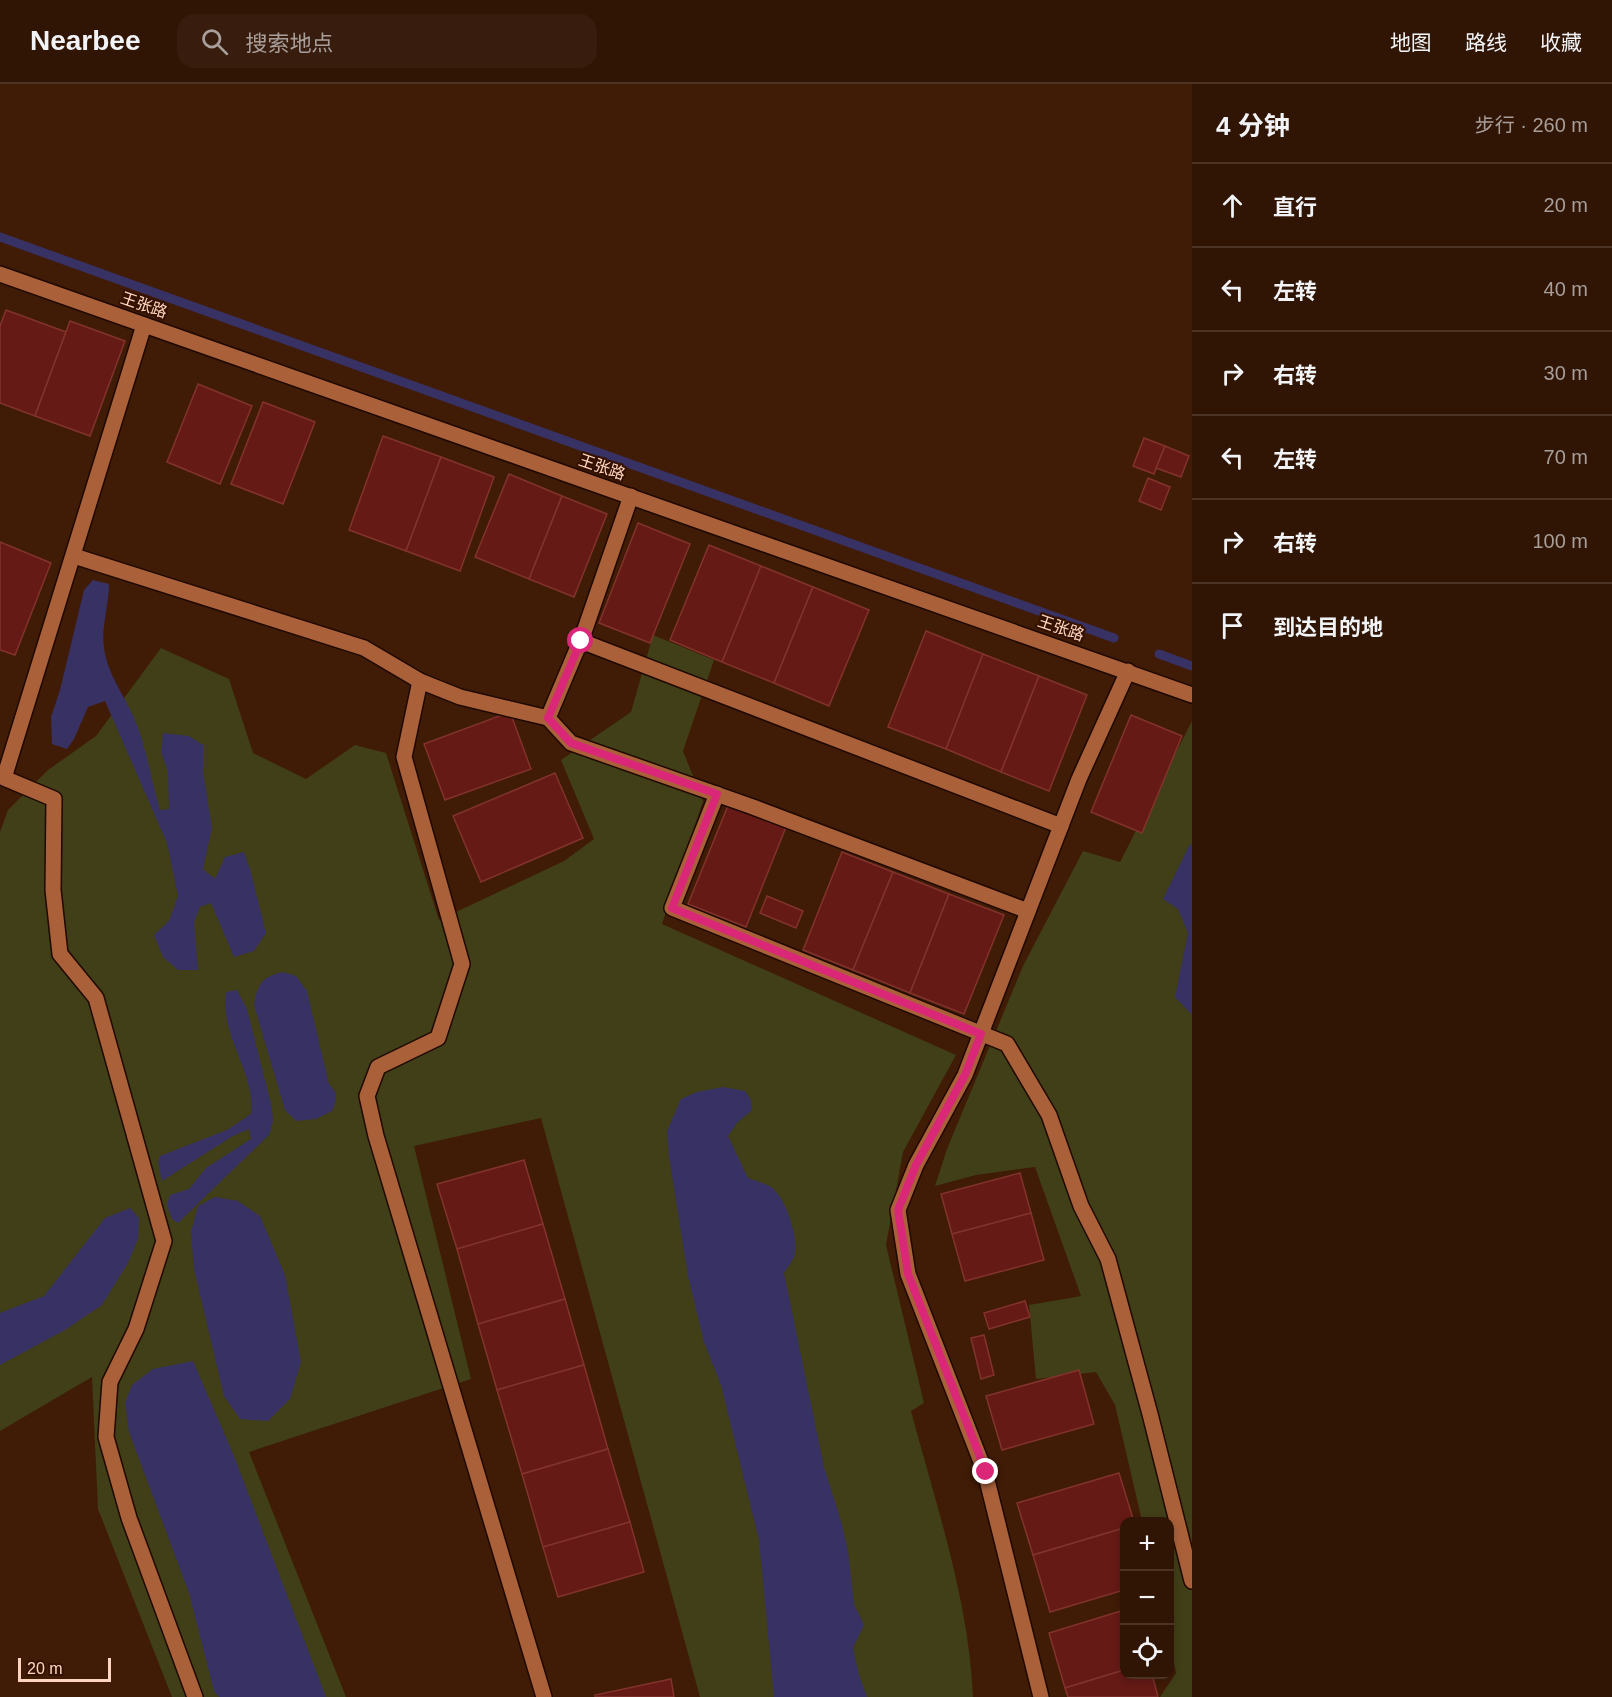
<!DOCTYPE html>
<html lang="zh">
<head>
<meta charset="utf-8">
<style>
  body { margin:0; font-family:Helvetica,"Noto Sans SC",sans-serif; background:#381d0e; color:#f1f3f6 }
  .controls { position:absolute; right:18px; bottom:18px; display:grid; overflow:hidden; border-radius:12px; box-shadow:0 3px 9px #0003 }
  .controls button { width:54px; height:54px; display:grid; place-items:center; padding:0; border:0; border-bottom:2px solid #4b3326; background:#301404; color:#f1f3f6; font:30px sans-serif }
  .scale { position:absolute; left:18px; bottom:15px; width:93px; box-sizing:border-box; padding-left:6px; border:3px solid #ffd5c0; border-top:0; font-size:16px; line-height:21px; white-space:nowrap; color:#ffd5c0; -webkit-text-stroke:4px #351100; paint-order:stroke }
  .stop { position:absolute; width:18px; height:18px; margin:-14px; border:4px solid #db2777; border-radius:50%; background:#fff }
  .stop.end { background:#db2777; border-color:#fff; box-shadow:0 2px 6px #0008 }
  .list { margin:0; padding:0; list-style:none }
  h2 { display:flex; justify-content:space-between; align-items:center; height:78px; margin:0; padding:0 24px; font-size:26px }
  h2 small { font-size:20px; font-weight:400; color:#a89e9a }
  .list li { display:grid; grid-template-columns:39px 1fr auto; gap:18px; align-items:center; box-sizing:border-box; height:84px; padding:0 24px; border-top:2px solid #4b3326 }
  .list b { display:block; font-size:22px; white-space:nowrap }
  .list em { font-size:20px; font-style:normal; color:#a89e9a }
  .icon { flex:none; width:33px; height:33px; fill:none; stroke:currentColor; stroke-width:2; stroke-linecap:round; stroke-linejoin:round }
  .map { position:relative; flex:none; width:1192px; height:1613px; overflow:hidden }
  header { display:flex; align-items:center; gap:36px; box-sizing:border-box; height:84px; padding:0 30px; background:#301404; border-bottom:2px solid #4b3326 }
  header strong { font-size:28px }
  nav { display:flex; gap:33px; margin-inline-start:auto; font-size:21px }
  .search { width:420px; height:54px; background:#381d0e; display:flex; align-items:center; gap:15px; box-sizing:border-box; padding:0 21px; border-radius:18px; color:#a89e9a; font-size:22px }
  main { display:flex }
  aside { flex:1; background:#301404 }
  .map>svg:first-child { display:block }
  .green { fill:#403f17 }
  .water { fill:#383163 }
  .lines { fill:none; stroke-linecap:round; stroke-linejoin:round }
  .stream { stroke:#383163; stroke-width:9 }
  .building { fill:#661a16; stroke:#81332c; stroke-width:1.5 }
  .minor-casing { stroke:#1f0901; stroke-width:18 }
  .minor { stroke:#aa613a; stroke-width:15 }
  .route { stroke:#db2777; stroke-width:8 }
  .labels { text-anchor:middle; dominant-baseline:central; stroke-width:4.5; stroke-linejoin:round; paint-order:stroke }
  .street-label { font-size:16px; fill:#ffd5c0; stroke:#351100 }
</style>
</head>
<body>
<header>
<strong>Nearbee</strong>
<div class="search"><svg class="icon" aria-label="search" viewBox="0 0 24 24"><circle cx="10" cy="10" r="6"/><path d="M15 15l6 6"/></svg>搜索地点</div>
<nav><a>地图</a><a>路线</a><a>收藏</a></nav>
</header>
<main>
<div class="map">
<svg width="1192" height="1613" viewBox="0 0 1192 1613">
  <rect width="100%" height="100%" fill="#401b06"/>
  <g class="green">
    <path d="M 653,551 L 714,576 L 683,667 L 703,717 L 662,840 L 956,971 L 903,1068 L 886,1161 L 924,1319 L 911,1327 C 936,1421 969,1516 973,1613 L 700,1613 L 541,1034 L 414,1062 L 471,1295 L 249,1368 L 346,1613 L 172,1613 L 98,1425 L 92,1293 L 0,1347 L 0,748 L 8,726 L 48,686 L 96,652 L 161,564 L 229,595 L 253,669 L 306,695 L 355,661 L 386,669 L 439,836 L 564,777 L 594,755 L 561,676 L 631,628 Z"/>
    <polygon points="1192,637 1192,1613 1160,1613 1176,1589 1170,1561 1170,1438 1142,1437 1115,1321 1096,1288 1036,1295 1029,1221 1081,1212 1035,1083 976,1091 935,1102 947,1065 1023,882 1083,767 1120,778"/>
  </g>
  <g class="water">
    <path d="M 93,496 L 109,500 C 109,522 101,542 104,564 C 108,593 127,614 137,641 C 147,668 152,698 160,726 L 169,725 L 168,688 L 161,668 L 163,649 L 189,652 L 203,661 L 203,687 L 212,744 L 203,785 L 215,795 L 225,773 L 244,768 L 250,785 L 266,849 L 254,867 L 234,873 L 211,819 L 200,823 L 194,838 L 198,886 L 178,886 L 163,873 L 154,851 L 169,837 L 178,812 L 167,759 L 105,617 L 88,623 L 74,655 L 67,665 L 52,660 L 51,633 L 60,606 L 84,506 Z"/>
    <polygon points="1190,760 1192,761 1192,931 1175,913 1188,849 1178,825 1163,815"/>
    <path d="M 283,888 L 296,892 L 307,907 L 329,1000 L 336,1009 L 336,1017 L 332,1027 L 316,1035 L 296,1037 L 285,1026 L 254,921 C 258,899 262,893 283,888 Z"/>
    <path d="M 237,906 L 247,925 L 272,1024 L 273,1038 L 269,1051 L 178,1139 L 172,1135 L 167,1121 L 170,1111 L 189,1105 L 206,1084 L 251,1055 L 249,1045 L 233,1052 L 162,1097 L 158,1078 L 160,1072 L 227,1046 L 251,1030 C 256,989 219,951 226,908 Z"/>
    <path d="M 723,1003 L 745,1007 L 751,1016 L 752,1026 L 737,1039 L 728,1052 L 748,1094 C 755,1097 765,1099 771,1103 C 786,1114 800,1155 794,1173 C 792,1178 787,1184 784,1189 L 824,1383 L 841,1437 L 848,1467 L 854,1520 L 864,1541 L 853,1564 L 859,1591 L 867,1613 L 774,1613 L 759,1456 L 721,1301 L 704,1258 L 688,1192 L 669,1073 L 667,1047 L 681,1015 L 697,1008 Z"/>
    <polygon points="215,1113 238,1117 260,1132 285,1191 301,1278 290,1315 268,1337 240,1335 224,1312 194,1185 191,1148 198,1122"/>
    <polygon points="130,1124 139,1134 138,1155 128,1179 102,1221 65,1246 0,1281 0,1229 44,1212 105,1134"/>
    <polygon points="193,1277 234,1372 326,1613 219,1613 214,1607 189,1509 129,1348 125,1319 132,1301 153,1285"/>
  </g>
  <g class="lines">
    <g class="stream">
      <polyline points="0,153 1114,554"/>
      <polyline points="1159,570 1192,582"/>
    </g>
  </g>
  <g class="building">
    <polygon points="6,226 66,248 35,332 0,319 0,242"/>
    <polygon points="70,237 125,257 90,352 35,332"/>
    <polygon points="198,300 252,322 220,400 167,378"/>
    <polygon points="263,318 315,338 283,420 231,400"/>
    <polygon points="383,352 441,373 406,467 349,446"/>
    <polygon points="1144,354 1165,362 1154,390 1133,382"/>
    <polygon points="1165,362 1189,372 1181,393 1156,384"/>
    <polygon points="441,373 494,393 460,487 406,467"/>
    <polygon points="509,390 562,412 529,495 475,473"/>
    <polygon points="1148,394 1170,403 1161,426 1139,417"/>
    <polygon points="562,412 607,430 574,513 529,495"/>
    <polygon points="638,439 690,460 650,559 599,539"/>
    <polygon points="0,458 51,479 15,571 0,566"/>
    <polygon points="709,461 761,482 722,578 670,556"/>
    <polygon points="761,482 813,503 774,599 722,578"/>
    <polygon points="813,503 869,526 829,622 774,599"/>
    <polygon points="926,547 983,570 946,665 888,643"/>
    <polygon points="983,570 1039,592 1001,688 946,665"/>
    <polygon points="1039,592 1087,611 1049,707 1001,688"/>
    <polygon points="510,628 531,685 445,716 424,660"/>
    <polygon points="1131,631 1182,652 1142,749 1091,728"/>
    <polygon points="555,689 583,754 481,798 453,732"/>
    <polygon points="729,719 786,743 746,843 688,820"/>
    <polygon points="842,768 893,788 853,886 803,866"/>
    <polygon points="893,788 949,810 910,909 853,886"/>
    <polygon points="949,810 1004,831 964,930 910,909"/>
    <polygon points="767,812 803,827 796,844 760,829"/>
    <polygon points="524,1076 543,1140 457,1165 437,1100"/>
    <polygon points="1020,1089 1031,1129 952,1150 941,1110"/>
    <polygon points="1031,1129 1044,1176 965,1197 952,1150"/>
    <polygon points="543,1140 565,1215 478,1240 457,1165"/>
    <polygon points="565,1215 584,1281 497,1306 478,1240"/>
    <polygon points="1025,1217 1030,1233 989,1245 984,1229"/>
    <polygon points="984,1251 994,1291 981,1295 971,1254"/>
    <polygon points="584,1281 608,1365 522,1390 497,1306"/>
    <polygon points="1079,1286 1094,1340 1002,1366 986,1312"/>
    <polygon points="608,1365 630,1438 543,1463 522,1390"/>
    <polygon points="1119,1389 1134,1438 1124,1438 1124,1444 1033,1471 1017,1419"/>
    <polygon points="630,1438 644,1488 558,1513 543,1463"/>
    <polygon points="1124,1444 1124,1506 1050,1528 1033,1471"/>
    <polygon points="1124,1526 1124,1586 1065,1604 1049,1549"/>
    <polygon points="1124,1586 1124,1590 1152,1590 1158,1613 1068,1613 1065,1604"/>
    <polygon points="671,1595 674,1613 595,1613 595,1611"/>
  </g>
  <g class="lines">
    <defs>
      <g id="minor">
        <polyline points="0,190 1192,611"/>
        <polyline points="144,241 4,694 54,715 53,806 60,870 96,914 164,1157 136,1245 110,1298 106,1353 129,1434 195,1613"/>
        <polyline points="631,412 583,551 548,634 571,659 753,723 1028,827"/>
        <polyline points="74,472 364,564 420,597 460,613 548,634"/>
        <polyline points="581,557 1061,742"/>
        <polyline points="420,597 404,673 462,880 438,954 378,983 367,1012 376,1052 544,1613"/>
        <polyline points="717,710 672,824 1007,960 1049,1031 1081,1122 1108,1175 1150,1330 1192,1497"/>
        <polyline points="1041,1613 985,1388 908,1190 898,1126 916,1081 965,991 1079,695 1128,587"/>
      </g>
    </defs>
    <use href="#minor" class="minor-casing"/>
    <use href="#minor" class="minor"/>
  </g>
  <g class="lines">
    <polyline class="route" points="581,557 548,634 571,659 717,710 672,824 981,950 965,991 916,1081 898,1126 908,1190 986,1388"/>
  </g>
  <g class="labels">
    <g class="street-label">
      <text transform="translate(144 221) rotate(19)">王张路</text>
      <text transform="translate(602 383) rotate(19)">王张路</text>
      <text transform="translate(1061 544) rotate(19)">王张路</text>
    </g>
  </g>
</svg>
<div class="controls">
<button>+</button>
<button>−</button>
<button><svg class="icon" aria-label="locate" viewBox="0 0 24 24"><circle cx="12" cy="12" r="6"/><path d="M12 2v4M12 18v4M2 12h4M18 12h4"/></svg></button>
</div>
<div class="scale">20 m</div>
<div class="stop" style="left:581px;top:557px"></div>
<div class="stop end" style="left:986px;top:1388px"></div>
</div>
<aside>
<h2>4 分钟<small>步行 · 260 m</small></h2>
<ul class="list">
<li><svg class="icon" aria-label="ahead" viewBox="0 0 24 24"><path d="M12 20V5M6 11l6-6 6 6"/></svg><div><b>直行</b></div><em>20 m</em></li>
<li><svg class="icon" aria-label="left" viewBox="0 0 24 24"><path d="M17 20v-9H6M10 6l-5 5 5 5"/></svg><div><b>左转</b></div><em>40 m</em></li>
<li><svg class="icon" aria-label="right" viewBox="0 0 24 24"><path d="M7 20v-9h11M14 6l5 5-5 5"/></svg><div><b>右转</b></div><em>30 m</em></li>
<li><svg class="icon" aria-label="left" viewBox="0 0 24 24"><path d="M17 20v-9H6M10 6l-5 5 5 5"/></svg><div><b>左转</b></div><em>70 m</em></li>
<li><svg class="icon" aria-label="right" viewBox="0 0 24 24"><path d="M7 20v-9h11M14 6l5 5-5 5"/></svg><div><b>右转</b></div><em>100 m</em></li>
<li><svg class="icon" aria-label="arrive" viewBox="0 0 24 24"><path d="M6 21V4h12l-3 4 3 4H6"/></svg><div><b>到达目的地</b></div></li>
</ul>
</aside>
</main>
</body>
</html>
